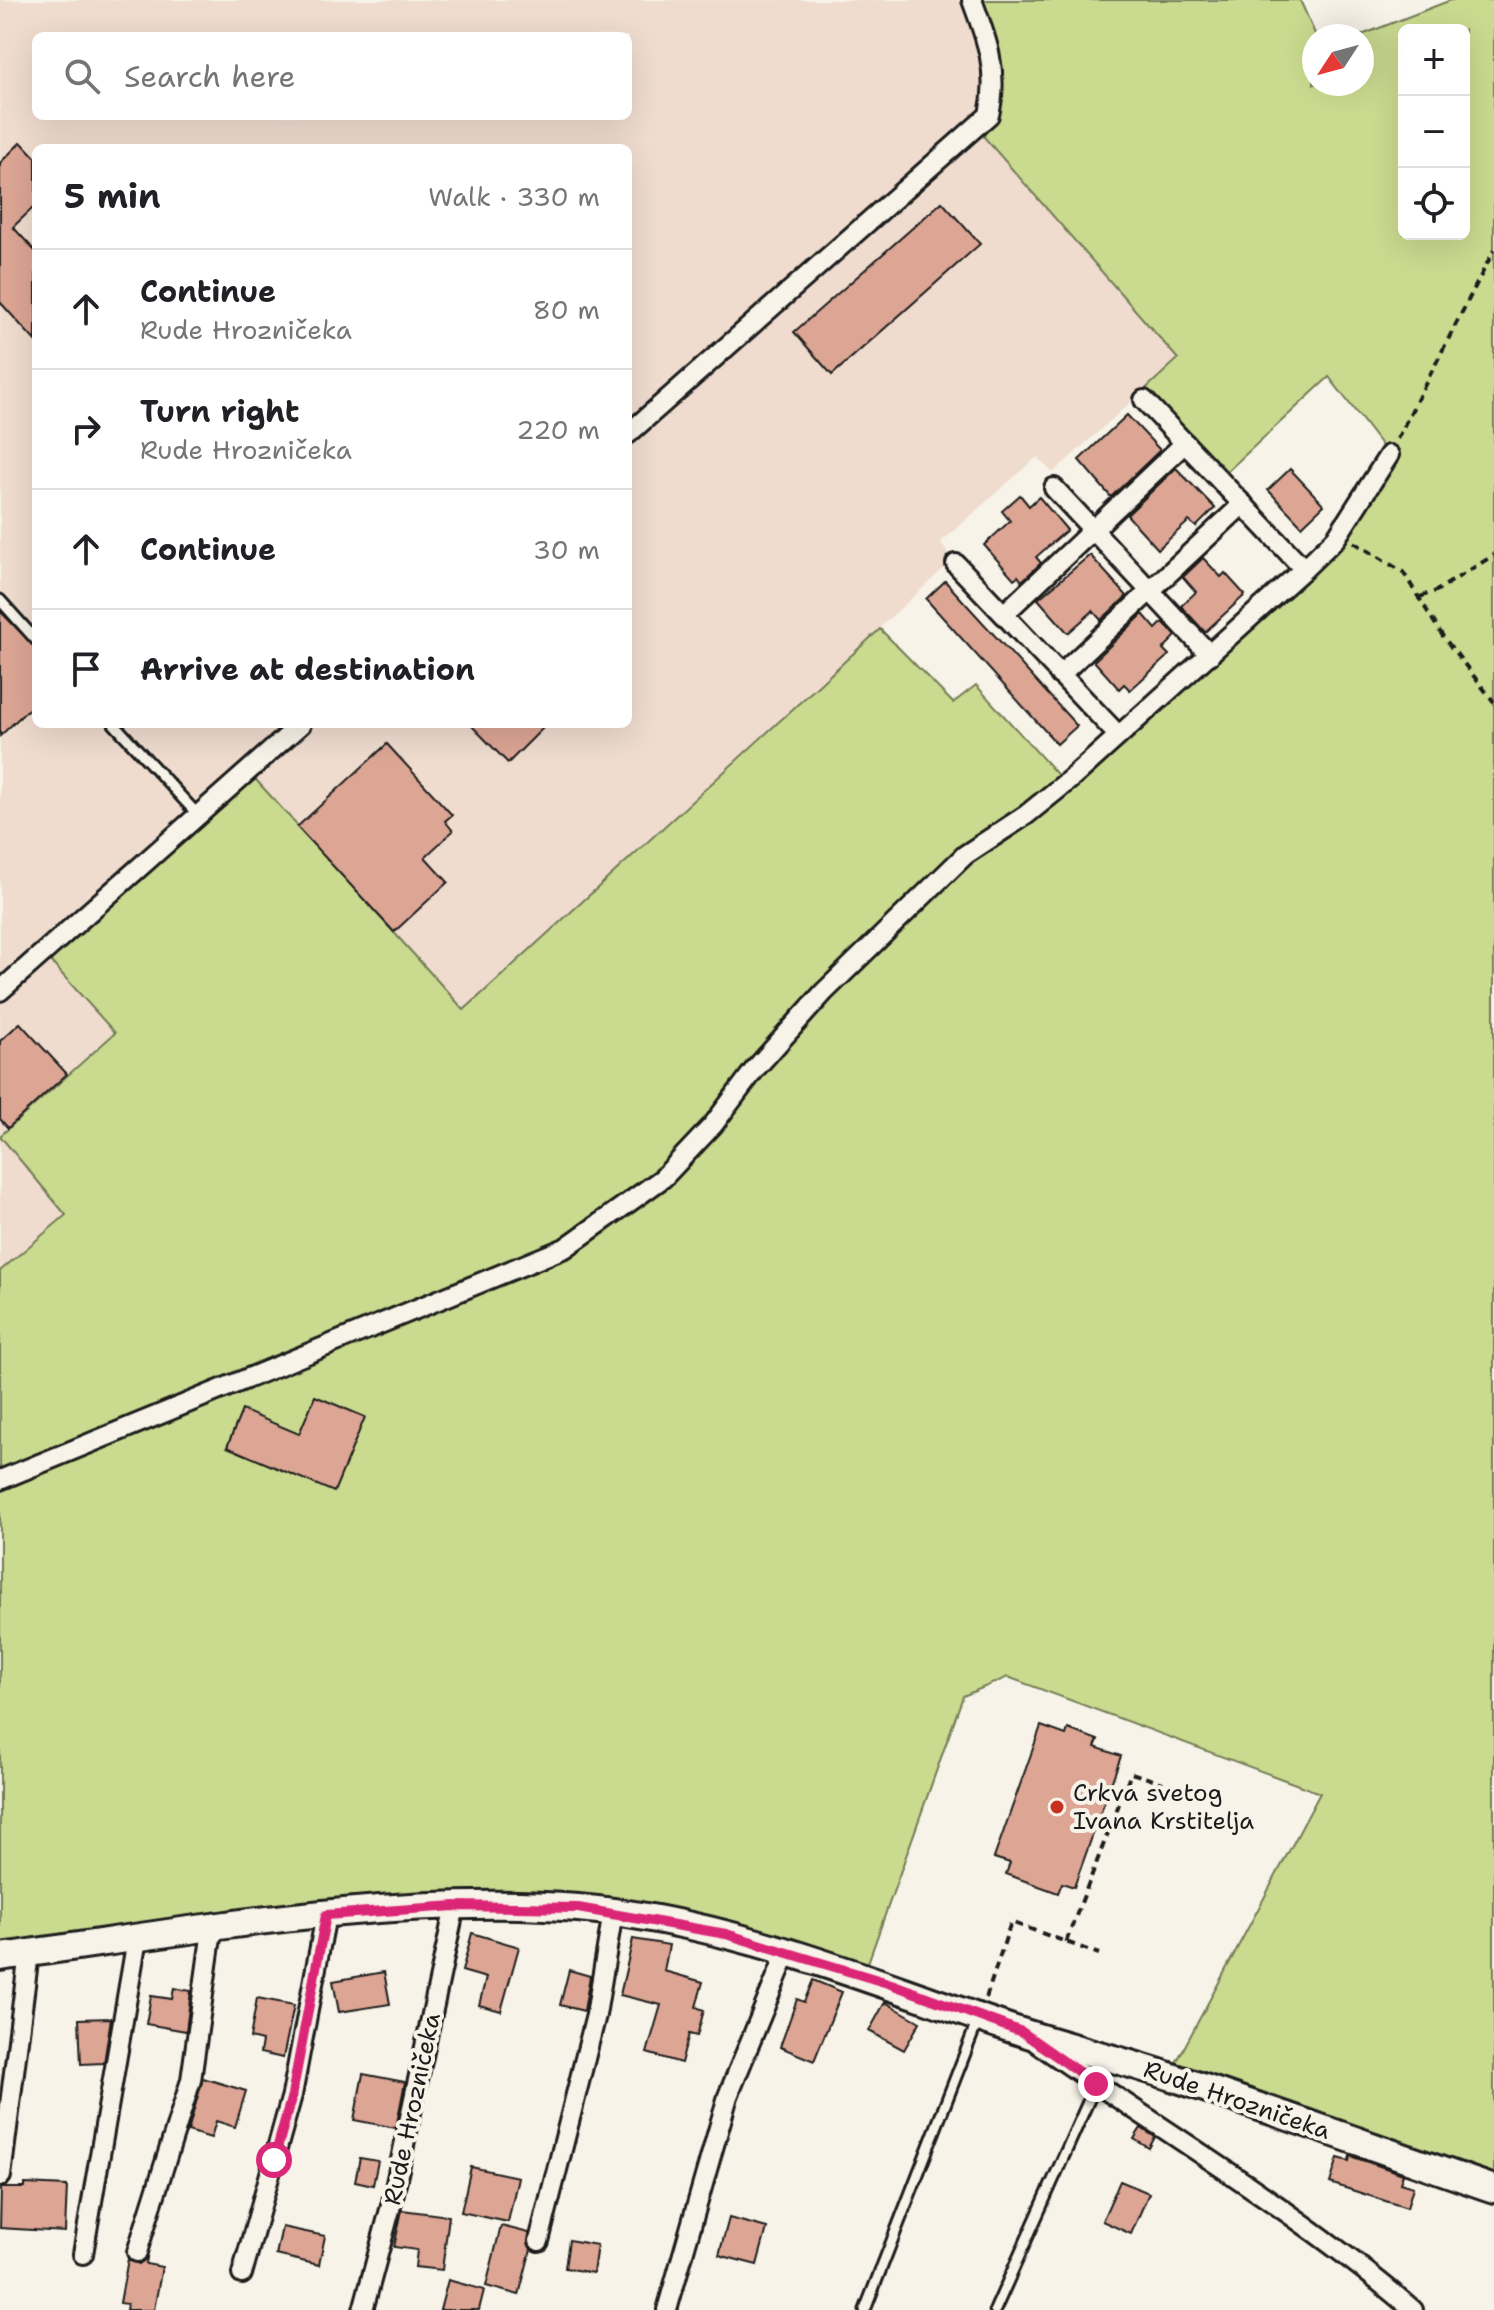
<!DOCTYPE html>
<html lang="en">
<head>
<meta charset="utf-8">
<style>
  body { margin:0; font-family:"Shantell Sans",sans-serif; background:#f6f6f6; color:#202124 }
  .controls { position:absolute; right:24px; top:24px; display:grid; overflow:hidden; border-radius:12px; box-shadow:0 8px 32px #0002 }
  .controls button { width:72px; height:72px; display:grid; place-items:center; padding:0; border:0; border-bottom:2px solid #e0e0e0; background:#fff; color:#202124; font:40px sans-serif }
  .compass { position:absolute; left:1302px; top:24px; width:72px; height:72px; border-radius:50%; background:#fff; box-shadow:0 8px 32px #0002; rotate:234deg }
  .stop { position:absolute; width:24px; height:24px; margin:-18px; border:6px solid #db2777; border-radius:50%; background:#fff }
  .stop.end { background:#db2777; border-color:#fff; box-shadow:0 2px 8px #0008 }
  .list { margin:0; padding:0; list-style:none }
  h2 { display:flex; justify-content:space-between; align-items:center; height:104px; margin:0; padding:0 32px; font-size:34px }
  h2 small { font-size:26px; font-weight:400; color:#757577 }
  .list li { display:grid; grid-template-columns:52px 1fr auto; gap:24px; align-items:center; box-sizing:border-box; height:120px; padding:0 32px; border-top:2px solid #e0e0e0 }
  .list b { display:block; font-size:30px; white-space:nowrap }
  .list p { margin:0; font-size:26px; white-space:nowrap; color:#757577 }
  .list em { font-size:26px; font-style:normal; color:#757577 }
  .icon { flex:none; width:44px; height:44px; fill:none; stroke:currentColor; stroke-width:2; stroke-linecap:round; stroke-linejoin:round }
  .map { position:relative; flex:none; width:1494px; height:2310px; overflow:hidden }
  .search { position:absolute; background:#fff; box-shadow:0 8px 32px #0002; left:32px; top:32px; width:600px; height:88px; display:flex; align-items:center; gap:20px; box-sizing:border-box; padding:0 28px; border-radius:12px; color:#757577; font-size:30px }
  .panel { position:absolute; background:#fff; box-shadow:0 8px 32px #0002; left:32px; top:144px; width:600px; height:584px; border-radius:12px }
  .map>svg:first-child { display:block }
  .built { fill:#efdccf; fill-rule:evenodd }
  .green { fill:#cada8f; stroke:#737b56; stroke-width:2; fill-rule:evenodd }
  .building { fill:#dca594; stroke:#1c1c1c; stroke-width:2 }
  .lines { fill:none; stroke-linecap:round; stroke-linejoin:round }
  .lane-casing { stroke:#1c1c1c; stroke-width:15 }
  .street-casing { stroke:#1c1c1c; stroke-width:24 }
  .secondary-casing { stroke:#1c1c1c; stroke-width:32 }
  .path { stroke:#1c1c1c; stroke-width:4; stroke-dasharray:8 6; stroke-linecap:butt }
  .lane { stroke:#f7f3e8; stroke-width:9 }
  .street { stroke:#f7f3e8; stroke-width:18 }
  .secondary { stroke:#f7f3e8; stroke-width:26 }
  .route { stroke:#db2777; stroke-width:10 }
  .poi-dot { fill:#c8321e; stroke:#f7f3e8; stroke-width:3 }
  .labels { text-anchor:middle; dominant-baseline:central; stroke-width:8; stroke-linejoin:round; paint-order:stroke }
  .poi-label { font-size:24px; fill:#1c1c1c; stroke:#f7f3e8; text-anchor:start }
  .street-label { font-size:24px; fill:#1c1c1c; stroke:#f7f3e8 }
</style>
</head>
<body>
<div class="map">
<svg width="1494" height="2310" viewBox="0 0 1494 2310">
  <rect width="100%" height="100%" fill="#f7f3e8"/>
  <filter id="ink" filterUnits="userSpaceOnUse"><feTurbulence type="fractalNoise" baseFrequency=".0125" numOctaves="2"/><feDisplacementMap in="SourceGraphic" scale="16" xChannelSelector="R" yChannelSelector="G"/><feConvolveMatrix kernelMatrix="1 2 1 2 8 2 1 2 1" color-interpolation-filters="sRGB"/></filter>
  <g filter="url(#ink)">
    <g class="built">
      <path d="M 0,0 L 972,0 L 996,85 L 984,137 L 1178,359 L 1053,473 L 1037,457 L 941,542 L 952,561 L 464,1010 L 248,772 L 43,953 L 115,1033 L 0,1136 ZM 36,36 L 628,36 L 628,116 L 36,116 ZM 36,148 L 628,148 L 628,724 L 36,724 Z"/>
      <polygon points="0,1138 66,1215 0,1271"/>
    </g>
    <path class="green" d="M 972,0 L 1300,0 L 1316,36 L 1314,84 L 1362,84 L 1362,36 L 1359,36 L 1451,0 L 1494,0 L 1494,2189 L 1169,2076 L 1320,1793 L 1008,1677 L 963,1696 L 864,1974 L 578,1904 L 0,1953 L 0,1271 L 66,1215 L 0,1136 L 115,1033 L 43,953 L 248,771 L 464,1010 L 880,629 L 953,703 L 976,685 L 1065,783 L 1304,569 L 1389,455 L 1329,377 L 1219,479 L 1139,395 L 1178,359 L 984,137 L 996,85 ZM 1404,30 L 1464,30 L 1464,234 L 1404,234 Z"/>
    <g class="building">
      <polygon points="21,142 36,158 36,205 13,227 36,252 36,342 0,302 0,163"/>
      <polygon points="942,202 980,244 832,375 794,332"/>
      <polygon points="1127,415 1160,450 1111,497 1079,460"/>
      <polygon points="1176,468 1215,508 1196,527 1189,521 1158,549 1127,515"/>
      <polygon points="1290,469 1324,505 1302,526 1268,490"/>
      <polygon points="1020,495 1029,506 1039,497 1067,530 1036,557 1041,563 1022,581 1018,576 1014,579 984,545 1010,521 1002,511"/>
      <polygon points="1090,555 1127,596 1101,620 1093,611 1068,633 1038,599"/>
      <polygon points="1203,558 1221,577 1225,573 1245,595 1205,632 1181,606 1196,592 1183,577"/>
      <polygon points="945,581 1077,726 1057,744 926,599"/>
      <polygon points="0,611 36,648 36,702 0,736"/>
      <polygon points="1143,614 1156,629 1163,622 1176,636 1163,649 1169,655 1130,690 1124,684 1119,689 1094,661"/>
      <polygon points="470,724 547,724 508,763"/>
      <polygon points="387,744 452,815 445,821 453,831 425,857 448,882 394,932 297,827"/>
      <polygon points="20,1023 67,1074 8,1128 0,1119 0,1041"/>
      <polygon points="315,1396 365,1417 334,1492 227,1447 242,1410 299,1434"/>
      <polygon points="1041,1726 1066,1735 1068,1729 1098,1740 1095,1747 1121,1756 1074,1887 1062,1883 1058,1893 1006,1874 1010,1863 994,1858"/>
      <polygon points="472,1933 519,1947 501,2011 479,2005 486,1978 462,1971"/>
      <polygon points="633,1939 669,1945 664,1971 703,1982 696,2007 704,2010 697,2036 689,2034 681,2063 647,2053 661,2005 620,1995"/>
      <polygon points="569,1970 590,1976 584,2011 560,2005"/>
      <polygon points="384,1972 390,2004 339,2012 333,1981"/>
      <polygon points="813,1980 842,1992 814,2061 780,2047 797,1999 804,2002"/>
      <polygon points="174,1988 191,1991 186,2031 146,2024 151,1996 172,1999"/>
      <polygon points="257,1998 294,2005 283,2058 260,2053 262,2041 250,2038"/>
      <polygon points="885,2002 920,2022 904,2050 869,2031"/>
      <polygon points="111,2018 104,2063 81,2064 79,2019"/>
      <polygon points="363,2074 405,2082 396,2128 354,2120"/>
      <polygon points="203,2078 246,2091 235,2127 216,2121 211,2138 188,2131"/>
      <polygon points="1141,2128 1155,2137 1149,2148 1134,2139"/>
      <polygon points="1350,2156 1403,2174 1400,2183 1413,2187 1407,2208 1330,2183 1338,2158 1349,2161"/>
      <polygon points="360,2158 378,2161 373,2185 355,2181"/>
      <polygon points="471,2167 518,2177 508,2222 461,2212"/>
      <polygon points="1120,2181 1149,2193 1131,2234 1102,2221"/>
      <polygon points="25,2184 67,2186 65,2232 0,2228 1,2188 25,2188"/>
      <polygon points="402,2210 449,2216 442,2270 415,2267 417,2250 394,2247"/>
      <polygon points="729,2218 767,2228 757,2265 719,2255"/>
      <polygon points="501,2226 529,2233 531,2249 519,2295 486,2286"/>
      <polygon points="282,2227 325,2236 319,2265 276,2255"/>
      <polygon points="569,2240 597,2245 593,2273 565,2268"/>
      <polygon points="147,2257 146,2264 162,2267 154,2310 126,2310 127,2304 120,2303 128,2259 139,2264"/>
      <polygon points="448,2280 484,2290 479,2310 440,2310"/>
    </g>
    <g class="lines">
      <defs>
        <g id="lane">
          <polyline points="0,600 36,640"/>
          <polyline points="114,724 198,815"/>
          <polyline points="865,2310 978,2020"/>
          <polyline points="995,2310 1096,2084"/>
        </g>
        <g id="street">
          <polyline points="1144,400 1304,569"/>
          <path d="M 628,434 L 989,115 C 999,72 987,40 972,0"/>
          <polyline points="1054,488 1210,655"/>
          <polyline points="956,564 1117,734"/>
          <polyline points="1004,614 1185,443"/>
          <polyline points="1060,675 1243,504"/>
          <polyline points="0,991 301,724"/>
          <polyline points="0,1480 565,1248 663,1178 713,1125 755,1069 824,992 965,855 1026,815 1073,777 1304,569 1336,538 1389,455"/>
          <path d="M 1037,2043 C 1162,2131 1297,2210 1413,2310"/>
          <polyline points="1,2176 29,1953"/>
          <polyline points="539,2241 596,2015 613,1912"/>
          <polyline points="137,2252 191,2080 212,1930"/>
          <polyline points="83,2254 137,1939"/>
          <polyline points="242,2274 292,2095 326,1915"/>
          <polyline points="363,2310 392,2202 455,1906"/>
          <polyline points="667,2310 728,2096 787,1952"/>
        </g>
        <path id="secondary" d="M 0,1957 C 186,1932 390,1893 578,1908 C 728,1921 868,1980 1009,2028 C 1063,2046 1119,2059 1172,2077 C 1280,2113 1387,2152 1494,2189"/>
      </defs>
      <use href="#lane" class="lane-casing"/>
      <use href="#street" class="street-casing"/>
      <use href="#secondary" class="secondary-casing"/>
      <g class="path">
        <polyline points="1397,439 1494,250"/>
        <polyline points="1354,542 1403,572 1444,638 1494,702"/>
        <polyline points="1420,597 1436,591 1494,555"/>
        <polyline points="1066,1942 1131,1773 1163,1783"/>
        <polyline points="986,1998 1011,1922 1099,1954"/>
      </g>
      <use href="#lane" class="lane"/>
      <use href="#street" class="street"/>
      <use href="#secondary" class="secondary"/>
    </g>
  </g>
  <g class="lines" filter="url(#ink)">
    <polyline class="route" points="274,2160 292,2095 326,1915 455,1906 578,1908 726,1934 891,1984 1022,2032 1096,2084"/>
  </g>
  <circle class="poi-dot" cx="1057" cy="1807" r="8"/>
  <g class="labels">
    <g class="poi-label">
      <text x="1073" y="1793">Crkva svetog<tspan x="1073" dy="28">Ivana Krstitelja</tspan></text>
    </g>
    <g class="street-label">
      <text transform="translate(1237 2100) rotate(19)">Rude Hrozničeka</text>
      <text transform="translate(412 2109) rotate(-78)">Rude Hrozničeka</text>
    </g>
  </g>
</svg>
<div class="controls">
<button>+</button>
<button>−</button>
<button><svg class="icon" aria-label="locate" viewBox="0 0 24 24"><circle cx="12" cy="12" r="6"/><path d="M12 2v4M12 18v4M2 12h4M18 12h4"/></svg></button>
</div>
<svg class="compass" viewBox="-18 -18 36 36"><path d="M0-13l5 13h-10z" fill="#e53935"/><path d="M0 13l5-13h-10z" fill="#757577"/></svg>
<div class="stop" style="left:274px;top:2160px"></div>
<div class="stop end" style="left:1096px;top:2084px"></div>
<div class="search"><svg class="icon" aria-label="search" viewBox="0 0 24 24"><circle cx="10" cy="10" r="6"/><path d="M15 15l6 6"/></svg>Search here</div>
<section class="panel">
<h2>5 min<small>Walk · 330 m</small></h2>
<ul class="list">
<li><svg class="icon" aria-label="ahead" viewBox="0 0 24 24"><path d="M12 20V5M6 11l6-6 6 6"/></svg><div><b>Continue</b><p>Rude Hrozničeka</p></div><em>80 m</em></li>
<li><svg class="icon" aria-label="right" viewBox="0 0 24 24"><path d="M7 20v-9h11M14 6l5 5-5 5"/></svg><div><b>Turn right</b><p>Rude Hrozničeka</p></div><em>220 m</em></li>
<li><svg class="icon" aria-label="ahead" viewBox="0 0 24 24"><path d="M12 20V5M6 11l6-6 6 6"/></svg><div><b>Continue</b></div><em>30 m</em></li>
<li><svg class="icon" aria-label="arrive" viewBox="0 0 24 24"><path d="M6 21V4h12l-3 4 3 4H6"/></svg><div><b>Arrive at destination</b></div></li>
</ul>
</section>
</div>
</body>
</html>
